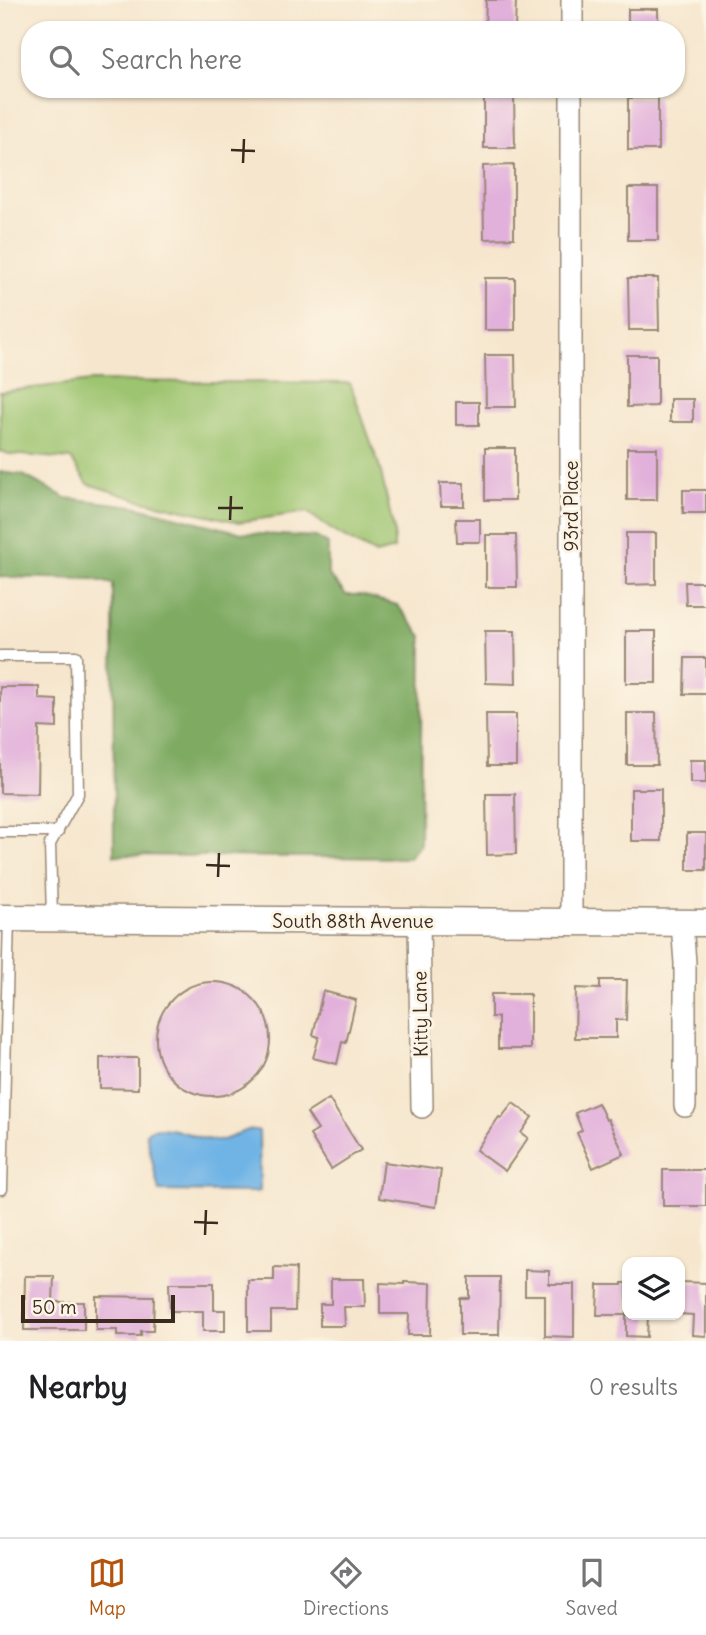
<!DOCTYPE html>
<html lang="en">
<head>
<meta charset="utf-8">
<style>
  body { margin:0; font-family:Delius,sans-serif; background:#f2f2f2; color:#202124 }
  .controls { position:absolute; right:21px; bottom:21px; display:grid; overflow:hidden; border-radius:14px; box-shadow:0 2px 5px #0004 }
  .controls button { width:63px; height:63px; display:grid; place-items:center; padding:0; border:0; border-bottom:2px solid #e0e0e0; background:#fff; color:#202124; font:35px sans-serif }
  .scale { position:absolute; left:21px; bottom:18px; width:154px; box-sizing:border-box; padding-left:7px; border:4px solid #3b2a1e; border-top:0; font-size:19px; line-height:24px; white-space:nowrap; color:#3b2a1e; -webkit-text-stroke:5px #fcf5e5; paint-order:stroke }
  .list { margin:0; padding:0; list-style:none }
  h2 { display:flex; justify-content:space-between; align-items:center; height:91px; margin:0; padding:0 28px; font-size:30px }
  h2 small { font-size:23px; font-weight:400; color:#757577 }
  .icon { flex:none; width:38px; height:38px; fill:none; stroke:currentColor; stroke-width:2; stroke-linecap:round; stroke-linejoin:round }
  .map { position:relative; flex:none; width:706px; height:1341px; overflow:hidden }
  .search { position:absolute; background:#fff; box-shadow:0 2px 5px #0004; left:21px; right:21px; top:21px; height:77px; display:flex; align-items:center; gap:18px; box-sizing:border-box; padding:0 24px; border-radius:28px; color:#757577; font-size:26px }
  .sheet { height:196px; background:#fff }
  nav { display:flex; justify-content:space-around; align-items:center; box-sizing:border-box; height:98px; border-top:2px solid #e0e0e0; background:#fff; font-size:19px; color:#757577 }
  nav a { display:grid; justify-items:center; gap:4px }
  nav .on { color:#b45309 }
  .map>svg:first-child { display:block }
  .green { fill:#9dc46f; stroke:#6c7746; stroke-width:2 }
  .forest { fill:#7eaa62; stroke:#5c6a40; stroke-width:2 }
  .water { fill:#70b4e6; stroke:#566f82; stroke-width:2 }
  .building { fill:#e2b1db }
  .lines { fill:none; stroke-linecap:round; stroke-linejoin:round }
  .service-casing { stroke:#988876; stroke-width:13 }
  .minor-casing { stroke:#988876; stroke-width:24 }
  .tertiary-casing { stroke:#988876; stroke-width:29 }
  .service { stroke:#fff; stroke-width:10 }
  .minor { stroke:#fff; stroke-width:21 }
  .tertiary { stroke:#fff; stroke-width:26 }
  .ticks { fill:none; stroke:#3b2a1e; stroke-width:2.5 }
  .labels { text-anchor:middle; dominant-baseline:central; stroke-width:6; stroke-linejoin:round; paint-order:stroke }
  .street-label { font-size:19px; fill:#3b2a1e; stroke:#fcf5e5 }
</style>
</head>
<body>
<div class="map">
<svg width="706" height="1341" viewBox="0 0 706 1341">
  <rect width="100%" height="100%" fill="#fcf5e5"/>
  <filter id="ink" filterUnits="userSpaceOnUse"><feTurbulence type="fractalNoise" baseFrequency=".0143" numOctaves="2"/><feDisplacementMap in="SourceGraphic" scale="14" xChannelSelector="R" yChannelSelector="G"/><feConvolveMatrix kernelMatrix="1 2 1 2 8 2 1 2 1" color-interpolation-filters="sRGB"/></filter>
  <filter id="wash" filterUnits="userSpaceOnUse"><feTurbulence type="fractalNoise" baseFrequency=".00686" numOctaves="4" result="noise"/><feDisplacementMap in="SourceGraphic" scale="28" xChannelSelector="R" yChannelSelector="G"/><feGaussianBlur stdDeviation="1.57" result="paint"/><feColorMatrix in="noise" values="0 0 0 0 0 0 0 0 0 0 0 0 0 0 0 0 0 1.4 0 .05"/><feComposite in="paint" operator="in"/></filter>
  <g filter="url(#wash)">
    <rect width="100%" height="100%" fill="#f6e6cd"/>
    <polygon class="green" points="92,381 350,383 380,468 394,531 394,549 376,554 336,533 307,512 239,522 139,500 88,484 71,459 9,454 0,451 0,392"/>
    <polygon class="forest" points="0,472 23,475 66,498 134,506 242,533 316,537 328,544 328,574 346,595 361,595 397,605 422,636 420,844 409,858 114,855 113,584 92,579 0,577"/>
    <path class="water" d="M 161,1128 C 166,1129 172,1129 178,1131 C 193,1134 206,1142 222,1140 C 235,1138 245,1126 259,1131 L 260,1191 L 252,1192 L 159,1191 L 146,1133 L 151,1129 Z"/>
    <g id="blocks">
      <g class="building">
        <polygon points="486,0 516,0 515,30 485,30"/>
        <rect x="628" y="9" width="30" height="21"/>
        <polygon points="514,96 515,148 484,148 484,97"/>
        <rect x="628" y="98" width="30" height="52"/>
        <polygon points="514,165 514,238 484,239 483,166"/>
        <rect x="628" y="188" width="30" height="52"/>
        <rect x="485" y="278" width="30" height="52"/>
        <polygon points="628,278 658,278 659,330 629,330"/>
        <polygon points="485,355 515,355 516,407 486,407"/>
        <polygon points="627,355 657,355 657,406 627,407"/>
        <rect x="670" y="399" width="23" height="23"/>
        <rect x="456" y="402" width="23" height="23"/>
        <rect x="485" y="448" width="30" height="52"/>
        <rect x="627" y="448" width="30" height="52"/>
        <polygon points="440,483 464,483 464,506 441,506"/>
        <rect x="683" y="490" width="23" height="23"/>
        <polygon points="456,519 480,519 480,542 457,542"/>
        <polygon points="626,533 656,533 656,584 626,585"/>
        <polygon points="486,535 516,535 517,587 486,587"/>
        <polygon points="685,582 706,582 706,605 686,605"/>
        <polygon points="485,631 515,631 516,684 486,683"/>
        <rect x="626" y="631" width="30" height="52"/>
        <polygon points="685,658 706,658 706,694 684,694"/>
        <polygon points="0,687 39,687 39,699 57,700 57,728 39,727 38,794 0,793"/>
        <polygon points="627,713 656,713 657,765 627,765"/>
        <polygon points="486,714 516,714 516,766 487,766"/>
        <rect x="690" y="760" width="16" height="23"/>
        <rect x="631" y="789" width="30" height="52"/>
        <polygon points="486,794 515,794 516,854 487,855"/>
        <rect x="687" y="833" width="19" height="37"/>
        <polygon points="600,980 627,980 626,1020 616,1020 616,1038 575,1038 576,988 600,989"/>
        <circle cx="213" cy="1039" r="57"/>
        <polygon points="323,991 356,1000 346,1043 342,1042 337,1064 313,1058 319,1037 313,1035"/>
        <polygon points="491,994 530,994 530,1049 498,1049 498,1017 491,1017"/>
        <polygon points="100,1058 138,1058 138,1089 100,1088"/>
        <polygon points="329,1099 361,1150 331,1169 310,1135 318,1130 307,1113"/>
        <polygon points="513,1103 532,1117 521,1133 528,1138 505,1171 476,1150 499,1117 501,1118"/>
        <polygon points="598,1103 606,1120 608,1119 624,1154 593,1168 577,1133 582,1130 575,1113"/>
        <polygon points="384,1162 441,1170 436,1207 379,1198"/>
        <rect x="663" y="1170" width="43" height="36"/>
        <polygon points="274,1267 296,1268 295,1311 271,1311 271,1331 248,1331 248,1280 274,1280"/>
        <polygon points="525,1270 549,1271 549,1284 574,1284 574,1337 545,1336 545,1295 525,1295"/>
        <polygon points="25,1276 54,1276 53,1302 84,1302 84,1330 24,1330"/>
        <polygon points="469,1277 500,1277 499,1335 460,1335 460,1298 469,1298"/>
        <polygon points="331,1279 364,1279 365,1307 344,1307 345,1326 320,1326 320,1304 331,1304"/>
        <polygon points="404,1282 431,1283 430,1335 408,1335 409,1314 380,1314 380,1283 404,1284"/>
        <polygon points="680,1282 706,1283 706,1336 692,1335 693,1315 680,1314"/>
        <polygon points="169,1283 214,1283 214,1310 225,1310 225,1331 203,1331 203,1311 170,1311"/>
        <polygon points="622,1283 627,1283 627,1315 648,1315 647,1337 626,1336 626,1315 597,1315 598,1285 622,1285"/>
        <polygon points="96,1296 154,1297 153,1331 141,1331 141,1336 117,1336 117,1330 96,1330"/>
      </g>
    </g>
  </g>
  <g filter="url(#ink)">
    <use href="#blocks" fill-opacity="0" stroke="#988876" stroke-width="2"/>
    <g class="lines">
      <defs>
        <g id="service">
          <polyline points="0,656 76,656 78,794 50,844 52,917"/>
          <polyline points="0,832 58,832"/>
          <polyline points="0,1189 2,1189 9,918"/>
        </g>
        <g id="minor">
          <polyline points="572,30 572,0"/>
          <polyline points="419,922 422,1107"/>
          <polyline points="571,922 571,89"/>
          <polyline points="682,923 685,963 685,1106"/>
        </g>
        <polyline id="tertiary" points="0,918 706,923"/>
      </defs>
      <use href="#service" class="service-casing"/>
      <use href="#minor" class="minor-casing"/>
      <use href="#tertiary" class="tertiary-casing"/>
      <use href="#service" class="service"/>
      <use href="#minor" class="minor"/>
      <use href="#tertiary" class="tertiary"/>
    </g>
  </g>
  <path class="ticks" d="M 231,150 L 255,151M 243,163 L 244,139M 218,508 L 243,508M 230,520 L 231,496M 206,865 L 230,866M 218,877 L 219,853M 194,1222 L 218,1223M 205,1235 L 206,1210"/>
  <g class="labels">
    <g class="street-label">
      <text transform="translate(571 506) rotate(-90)">93rd Place</text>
      <text x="353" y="921">South 88th Avenue</text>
      <text transform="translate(420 1014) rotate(-91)">Kitty Lane</text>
    </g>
  </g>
</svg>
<div class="controls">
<button><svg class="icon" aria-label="layers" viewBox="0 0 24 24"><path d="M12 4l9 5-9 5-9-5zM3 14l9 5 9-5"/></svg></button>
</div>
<div class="scale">50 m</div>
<div class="search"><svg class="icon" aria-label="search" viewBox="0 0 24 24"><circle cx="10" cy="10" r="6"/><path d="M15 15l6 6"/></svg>Search here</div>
</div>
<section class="sheet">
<h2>Nearby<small>0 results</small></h2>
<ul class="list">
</ul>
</section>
<nav>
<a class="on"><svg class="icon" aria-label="map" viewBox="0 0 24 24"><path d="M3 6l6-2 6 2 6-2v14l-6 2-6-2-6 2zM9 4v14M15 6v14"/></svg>Map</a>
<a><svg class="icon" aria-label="directions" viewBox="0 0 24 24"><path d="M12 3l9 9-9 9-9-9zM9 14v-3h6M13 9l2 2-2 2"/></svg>Directions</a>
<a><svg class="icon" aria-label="saved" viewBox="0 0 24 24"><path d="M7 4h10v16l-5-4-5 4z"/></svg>Saved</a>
</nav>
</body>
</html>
